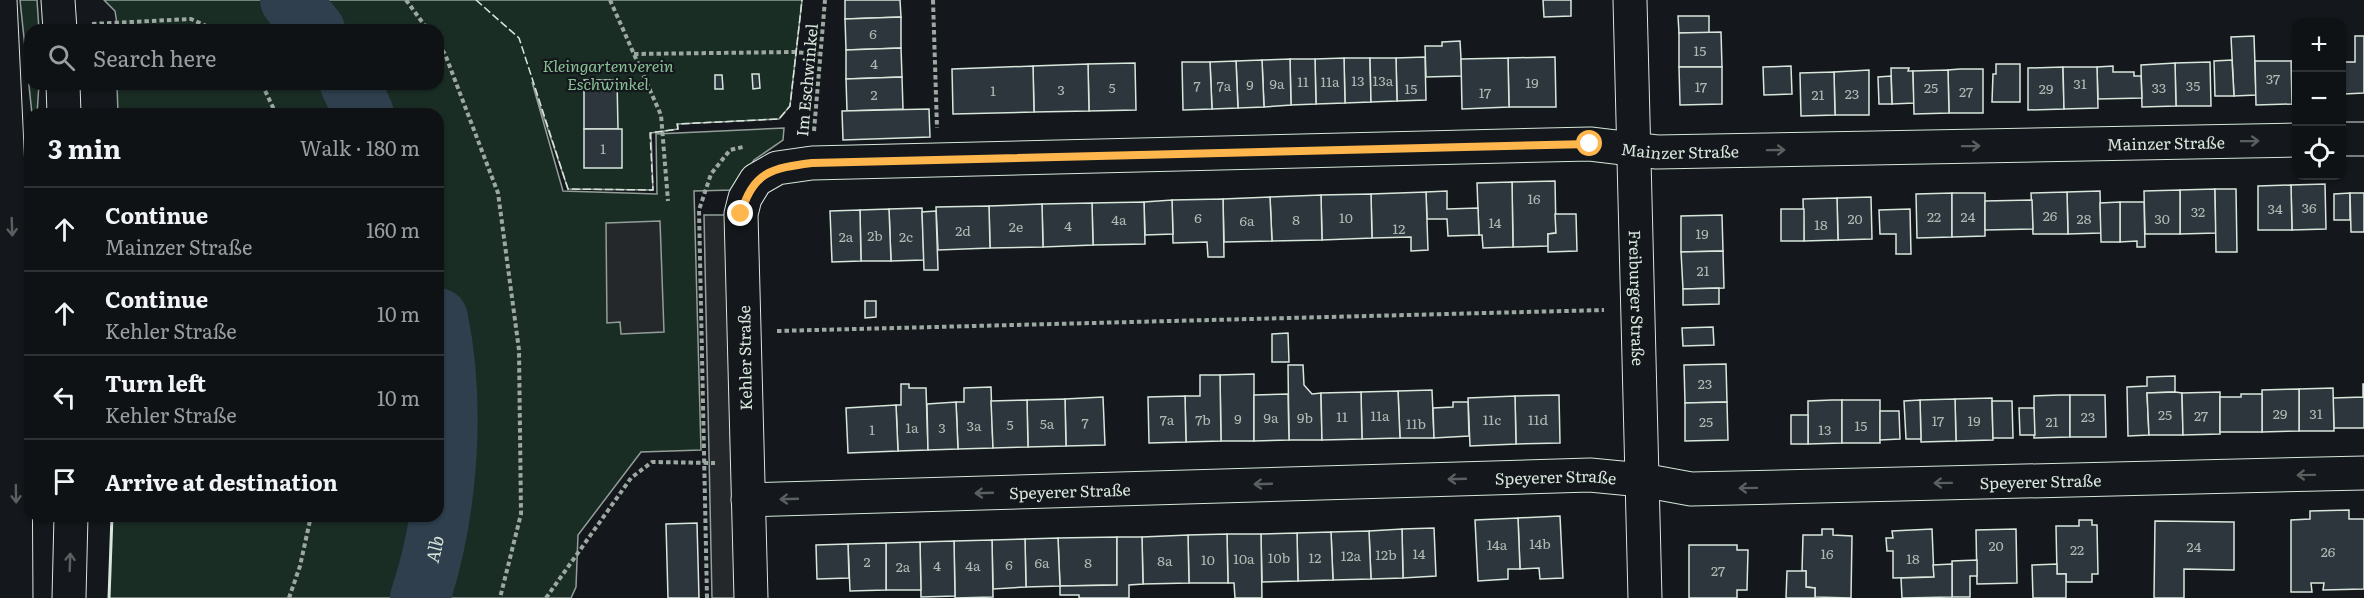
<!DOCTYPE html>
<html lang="en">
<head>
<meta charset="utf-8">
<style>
  body { margin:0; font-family:Literata,serif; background:#1d2022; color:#f1f3f6 }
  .controls { position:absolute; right:18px; top:18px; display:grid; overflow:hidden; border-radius:12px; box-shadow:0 2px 4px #0004 }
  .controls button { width:54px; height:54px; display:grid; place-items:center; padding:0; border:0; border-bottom:2px solid #2f3234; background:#0f1215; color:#f1f3f6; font:30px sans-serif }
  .stop { position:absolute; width:18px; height:18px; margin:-14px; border:4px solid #ffb74d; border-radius:50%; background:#fff }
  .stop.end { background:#ffb74d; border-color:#fff; box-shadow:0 2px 6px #0008 }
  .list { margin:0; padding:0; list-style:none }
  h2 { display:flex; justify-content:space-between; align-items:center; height:78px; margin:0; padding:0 24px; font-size:26px }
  h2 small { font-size:20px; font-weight:400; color:#9b9ea0 }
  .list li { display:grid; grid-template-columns:39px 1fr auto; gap:18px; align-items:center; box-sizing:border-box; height:84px; padding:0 24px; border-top:2px solid #2f3234 }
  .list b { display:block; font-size:22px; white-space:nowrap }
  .list p { margin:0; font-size:20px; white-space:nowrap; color:#9b9ea0 }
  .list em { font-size:20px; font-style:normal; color:#9b9ea0 }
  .icon { flex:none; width:33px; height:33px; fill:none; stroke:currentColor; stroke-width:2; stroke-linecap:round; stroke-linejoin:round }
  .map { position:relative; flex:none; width:2364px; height:598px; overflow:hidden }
  .search { position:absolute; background:#0f1215; box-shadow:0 2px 4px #0004; left:24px; top:24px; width:420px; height:66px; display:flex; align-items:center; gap:15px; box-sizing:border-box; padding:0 21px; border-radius:18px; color:#9b9ea0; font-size:22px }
  .panel { position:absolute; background:#0f1215; box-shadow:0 2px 4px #0004; left:24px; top:108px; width:420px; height:414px; border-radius:18px }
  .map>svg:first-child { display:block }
  .green { fill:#1a2d24; stroke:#939e99; stroke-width:1.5 }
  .parking { fill:#24282b; stroke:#939e99; stroke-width:1.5 }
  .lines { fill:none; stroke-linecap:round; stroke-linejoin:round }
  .river { stroke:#2f3f4d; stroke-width:60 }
  .building { fill:#2c363c; stroke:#d8e6dc; stroke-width:1.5 }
  .minor-casing { stroke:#d8e6dc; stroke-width:35 }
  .highway-casing { stroke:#d8e6dc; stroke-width:35 }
  .path { stroke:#9da8a2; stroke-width:4; stroke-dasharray:4.5 3; stroke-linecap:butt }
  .minor { stroke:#14181c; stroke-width:33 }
  .highway { stroke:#14181c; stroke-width:33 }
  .fence { stroke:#d8e6dc; stroke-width:1.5; stroke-dasharray:8 3; stroke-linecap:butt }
  .wall { stroke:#d8e6dc; stroke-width:3 }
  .oneway { stroke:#59605f }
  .route { stroke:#ffb74d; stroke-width:8 }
  .labels { text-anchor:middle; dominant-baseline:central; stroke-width:4.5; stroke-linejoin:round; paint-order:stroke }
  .number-label { font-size:14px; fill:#adbab4 }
  .park-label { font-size:16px; font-style:italic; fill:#8ac095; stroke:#14181c }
  .street-label { font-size:16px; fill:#d8e6dc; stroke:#14181c }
  .water-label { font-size:18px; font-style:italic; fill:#d8e6dc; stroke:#14181c }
</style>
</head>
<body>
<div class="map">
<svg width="2364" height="598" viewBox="0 0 2364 598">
  <rect width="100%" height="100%" fill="#14181c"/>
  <g class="green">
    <polygon points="20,0 37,0 39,30 30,30 30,84 39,84 37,114 32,114"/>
    <polygon points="104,0 802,0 790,106 779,119 678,124 678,129 651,133 653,190 568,189 532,82 563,191 657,194 656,134 784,128 783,140 754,160 734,190 694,191 701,450 641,452 578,535 576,587 571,598 109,598 112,516 438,516 438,114 118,114 117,84 438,84 438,30 118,30 115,11"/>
  </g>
  <g class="parking">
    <polygon points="704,215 727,215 737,598 712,598"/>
    <polygon points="660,221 664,332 621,334 620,322 607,323 606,223"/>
  </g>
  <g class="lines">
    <g class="river">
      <polyline points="290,0 315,30"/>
      <polyline points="350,84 364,114"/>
      <path id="s1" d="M 420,598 C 448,514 456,406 438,318"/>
    </g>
  </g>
  <g class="building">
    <polygon points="845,0 900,0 901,17 845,19"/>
    <polygon points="1543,0 1571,0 1571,16 1544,17"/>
    <polygon points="1678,16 1709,16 1709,33 1679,33"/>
    <polygon points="901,17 901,48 846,50 845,19"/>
    <polygon points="1721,32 1722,67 1679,67 1679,33"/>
    <polygon points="2254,36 2256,95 2234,96 2231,37"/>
    <polygon points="2355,36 2364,36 2364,93 2344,94 2344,62 2355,62"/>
    <polygon points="1460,41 1462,76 1426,77 1425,46 1442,46 1442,42"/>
    <polygon points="901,48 902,77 846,79 846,50"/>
    <polygon points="1425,57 1426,100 1397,101 1396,58"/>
    <polygon points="1555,57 1556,107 1509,107 1508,58"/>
    <polygon points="1344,58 1370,58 1371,102 1345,103"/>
    <polygon points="1344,58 1345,103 1316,104 1315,59"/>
    <polygon points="1370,58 1396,58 1397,101 1371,102"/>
    <polygon points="1508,58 1509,107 1462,109 1461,59"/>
    <polygon points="1290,59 1315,59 1316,104 1291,105"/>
    <polygon points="1290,59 1291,105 1264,107 1262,60"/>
    <polygon points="1262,60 1264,107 1238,108 1236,61"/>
    <polygon points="2232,60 2234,96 2215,96 2214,61"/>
    <polygon points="2296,60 2296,104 2292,104 2291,61"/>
    <polygon points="1236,61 1238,108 1212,109 1210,62"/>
    <polygon points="2255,61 2291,61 2292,104 2256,105"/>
    <polygon points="1182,62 1210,62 1212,109 1183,110"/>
    <polygon points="2210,62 2211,106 2176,106 2175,63"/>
    <rect x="2342" y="62" width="2" height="32"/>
    <polygon points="1135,63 1136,110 1089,111 1088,64"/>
    <polygon points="2175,63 2176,106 2142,107 2141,65"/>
    <polygon points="1088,64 1089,111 1034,112 1033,66"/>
    <polygon points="1996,64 2020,64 2020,102 1992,102 1993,74 1996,74"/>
    <polygon points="1033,66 1034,112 953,114 952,69"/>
    <polygon points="1791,66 1792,94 1764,95 1763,67"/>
    <polygon points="2113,66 2113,72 2134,72 2134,76 2141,76 2142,98 2098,99 2097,67"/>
    <polygon points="1679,67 1722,67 1722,104 1680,105"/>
    <polygon points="2063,67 2064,109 2028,110 2028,68"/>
    <polygon points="2063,67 2097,67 2098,108 2064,109"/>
    <polygon points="1891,68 1909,68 1908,71 1913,71 1914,103 1892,104"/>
    <polygon points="1960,69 1983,69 1983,113 1949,113 1948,70"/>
    <polygon points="1869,70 1869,115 1835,115 1834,72"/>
    <polygon points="1948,70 1949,113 1914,114 1913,71"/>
    <polygon points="1834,72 1835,115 1801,116 1800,73"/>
    <polygon points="752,74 759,74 760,88 753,89"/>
    <polygon points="715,75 722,75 723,89 715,89"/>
    <polygon points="1891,76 1892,104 1879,104 1878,77"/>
    <polygon points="902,77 903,109 847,111 846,79"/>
    <polygon points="584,80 617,80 618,129 584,129"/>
    <polygon points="929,109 930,137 843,140 842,111"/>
    <rect x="584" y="129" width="38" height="39"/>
    <polygon points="1555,181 1556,233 1548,234 1548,246 1513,247 1512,182"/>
    <polygon points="1512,182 1513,247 1483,248 1482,235 1479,235 1477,183"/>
    <polygon points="2325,184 2326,229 2292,230 2291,185"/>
    <polygon points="2291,185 2292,230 2258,230 2258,186"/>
    <polygon points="2215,189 2216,233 2180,234 2180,190"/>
    <polygon points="2215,189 2236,189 2237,252 2216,252"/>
    <polygon points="2180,190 2180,234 2145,234 2144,191"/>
    <polygon points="1447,191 1447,209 1478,208 1479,235 1448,236 1447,219 1427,219 1426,192"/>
    <polygon points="2100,191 2101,233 2068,234 2067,192"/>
    <polygon points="1426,192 1428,250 1411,251 1411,237 1372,238 1371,194"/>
    <polygon points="2067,192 2068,234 2033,234 2031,193"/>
    <polygon points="1952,193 1952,237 1917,238 1916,194"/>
    <polygon points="1952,193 1985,193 1985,236 1952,237"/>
    <polygon points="2350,193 2350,220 2334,220 2334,194"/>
    <polygon points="2350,193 2364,193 2364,232 2351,232"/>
    <polygon points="1371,194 1372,238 1322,240 1321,195"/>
    <polygon points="1321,195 1322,240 1272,241 1270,197"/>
    <polygon points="1270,197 1272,241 1224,242 1223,199"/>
    <polygon points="1871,197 1872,239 1838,240 1837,198"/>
    <polygon points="1837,198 1838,240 1804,241 1803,199"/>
    <polygon points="1223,199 1224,257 1208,257 1207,242 1173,243 1172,200"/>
    <polygon points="1172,200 1173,234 1145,235 1144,202"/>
    <polygon points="2032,200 2033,229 1985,230 1985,201"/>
    <polygon points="1144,202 1145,244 1093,245 1092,203"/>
    <polygon points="2120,202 2144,202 2145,247 2137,247 2137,241 2120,242"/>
    <polygon points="2120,202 2120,242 2101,242 2100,203"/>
    <polygon points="1092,203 1093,245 1043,247 1042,204"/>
    <polygon points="1042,204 1043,247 990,248 989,206"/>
    <polygon points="989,206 990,248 938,250 936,207"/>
    <polygon points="922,208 924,260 891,261 889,209"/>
    <polygon points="889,209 891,261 861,261 860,210"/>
    <rect x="1781" y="209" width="23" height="32"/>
    <polygon points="1910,209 1911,254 1896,254 1896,234 1880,234 1879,210"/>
    <polygon points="860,210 861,261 832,262 830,211"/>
    <polygon points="936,211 938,270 924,270 922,212"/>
    <polygon points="1555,214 1576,214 1577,251 1548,252 1548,234 1556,233"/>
    <polygon points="1722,215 1723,251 1681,252 1681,216"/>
    <polygon points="1723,251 1724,288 1683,289 1681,252"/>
    <polygon points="1719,288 1719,304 1683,305 1683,289"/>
    <polygon points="865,301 876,301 876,317 865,318"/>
    <polygon points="1713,327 1714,345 1683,346 1682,328"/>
    <polygon points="1288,333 1289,362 1272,362 1272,334"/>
    <polygon points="1726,364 1727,402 1685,403 1684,365"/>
    <polygon points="1288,365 1303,365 1304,385 1312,394 1321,393 1322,440 1289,440"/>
    <polygon points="1254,374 1254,441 1221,441 1220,375"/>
    <polygon points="1200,375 1220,375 1221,441 1186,442 1185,396 1200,396"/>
    <polygon points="2175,376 2175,392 2147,393 2149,435 2128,436 2127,387 2147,386 2147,377"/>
    <polygon points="901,384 909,384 909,388 926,388 928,450 898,451 896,405 901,405"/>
    <polygon points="2363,384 2364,384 2364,428 2334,428 2333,398 2363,397"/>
    <polygon points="991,387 993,448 958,449 956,402 964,402 964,388"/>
    <polygon points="2333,388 2334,431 2299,431 2299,389"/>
    <polygon points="2299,389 2299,431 2262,432 2262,390"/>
    <polygon points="1432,390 1434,438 1400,438 1398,391"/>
    <polygon points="1398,391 1400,438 1362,439 1361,392"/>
    <polygon points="1361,392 1362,439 1322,440 1321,393"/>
    <polygon points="2175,392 2182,393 2183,435 2149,435 2147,393"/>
    <polygon points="2220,392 2220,434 2183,435 2182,393"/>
    <polygon points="1288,394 1289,440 1254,441 1254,395"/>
    <polygon points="2241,394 2262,394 2262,432 2220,432 2220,397 2241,397"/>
    <polygon points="1559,395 1560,443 1516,444 1515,396"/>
    <polygon points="2059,395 2070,395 2070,437 2034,438 2034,396"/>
    <polygon points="2070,395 2105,395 2106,437 2070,437"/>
    <polygon points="1185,396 1186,442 1149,443 1148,397"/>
    <polygon points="1515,396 1516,444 1470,446 1468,398"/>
    <polygon points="1103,397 1105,445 1066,446 1065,399"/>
    <polygon points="1992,398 1993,440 1956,441 1955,399"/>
    <polygon points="1065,399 1066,446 1028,447 1027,400"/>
    <polygon points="1955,399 1956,441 1921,442 1920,400"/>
    <polygon points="1027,400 1028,447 993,448 991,401"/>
    <polygon points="1832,400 1842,400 1842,443 1808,444 1808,401"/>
    <rect x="1842" y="400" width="38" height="43"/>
    <polygon points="1920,400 1921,439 1906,439 1904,401"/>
    <polygon points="1992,401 2012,401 2013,438 1993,438"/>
    <polygon points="956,402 958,449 928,450 927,404"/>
    <polygon points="1453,402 1468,402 1469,436 1434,438 1433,408 1453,407"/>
    <polygon points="1727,402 1728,440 1685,441 1685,403"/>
    <polygon points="896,405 898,451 848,453 846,408"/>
    <polygon points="2019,408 2034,408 2035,435 2020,435"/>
    <polygon points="1880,411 1899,411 1900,439 1880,440"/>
    <rect x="1791" y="415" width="17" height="29"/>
    <polygon points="2349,510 2349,519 2364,519 2364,589 2323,590 2324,583 2311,583 2312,592 2291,592 2291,520 2310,519 2310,511"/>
    <polygon points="1560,516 1563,578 1540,579 1539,568 1520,569 1518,518"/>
    <polygon points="1518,518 1520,569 1508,569 1508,579 1478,581 1475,520"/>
    <polygon points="2079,520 2092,520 2092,525 2097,525 2098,574 2092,574 2092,582 2066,582 2066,574 2057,574 2056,526 2079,526"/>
    <polygon points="2155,521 2234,522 2234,570 2184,569 2184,598 2154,598"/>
    <polygon points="697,523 699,598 668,598 666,524"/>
    <polygon points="1434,528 1436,576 1403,578 1402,529"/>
    <polygon points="1402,529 1403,578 1371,579 1369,531"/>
    <polygon points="1822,529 1833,529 1833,535 1852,536 1851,598 1815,597 1815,588 1806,587 1806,571 1802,571 1803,535 1822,535"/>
    <polygon points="1932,529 1934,577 1893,578 1893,551 1887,551 1886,538 1893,538 1892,531"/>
    <polygon points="2016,529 2017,583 1977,584 1976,530"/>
    <polygon points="1369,531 1371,579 1333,580 1331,532"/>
    <polygon points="1331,532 1333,580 1298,581 1297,533"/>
    <polygon points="1297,533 1298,581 1262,582 1261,534"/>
    <polygon points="1227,534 1261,534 1262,598 1235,598 1234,583 1228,583"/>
    <polygon points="1227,534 1228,583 1189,583 1188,535"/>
    <polygon points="1188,535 1189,583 1143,584 1142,537"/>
    <polygon points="1117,537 1117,585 1060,586 1058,538"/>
    <polygon points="1117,537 1142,537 1143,584 1129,585 1129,598 1079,598 1079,595 1060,595 1060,586 1117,585"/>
    <polygon points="1058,538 1060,586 1026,587 1025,539"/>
    <polygon points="1025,539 1026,587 993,589 992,540"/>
    <polygon points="992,540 993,597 955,598 954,541"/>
    <polygon points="954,541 955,596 921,597 920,542"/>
    <polygon points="920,542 921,590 886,590 886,543"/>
    <polygon points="886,543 886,590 850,591 848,544"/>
    <polygon points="848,544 849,578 817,579 816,545"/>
    <polygon points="1689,545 1737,545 1737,550 1748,550 1747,590 1737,590 1737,598 1689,598"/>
    <polygon points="1977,560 1977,576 1970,576 1970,597 1952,597 1952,561"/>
    <polygon points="1952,564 1952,597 1902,598 1901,578 1934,577 1933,565"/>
    <polygon points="2057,564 2057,574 2066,574 2066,598 2033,598 2032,565"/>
    <polygon points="1787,571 1806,571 1806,587 1815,588 1815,598 1786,598"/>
  </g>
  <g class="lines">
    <defs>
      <g id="minor">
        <path id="s2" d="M 1630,0 L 1645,598"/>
        <polyline points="2342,139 2364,139"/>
        <path id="s3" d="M 748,500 L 1590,475 L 1642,480 L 1691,489 L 2364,473"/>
        <path id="s4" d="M 751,598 L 741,214 L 745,198 L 756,180 L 777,168 L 812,163 L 1590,144 L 1657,152 L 2296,140"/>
      </g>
      <g id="highway">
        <polyline points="0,0 14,295 16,598"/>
        <polyline points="58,0 60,30"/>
        <polyline points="63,84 64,114"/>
        <polyline points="69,598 71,516"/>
      </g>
    </defs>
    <use href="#minor" class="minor-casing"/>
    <use href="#highway" class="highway-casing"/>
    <g class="path">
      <polyline points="406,0 428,30"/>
      <polyline points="610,0 661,115 668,201"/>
      <polyline points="933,0 937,128"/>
      <polyline points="92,24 191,19 215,30"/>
      <polyline points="438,44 445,54 498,193 519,350 521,514 500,598"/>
      <polyline points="634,54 794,52 820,54"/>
      <polyline points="262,84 276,114"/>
      <polyline points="814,131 825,0"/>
      <polyline points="777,331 1604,310"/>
      <polyline points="289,598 300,566 311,516"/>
      <polyline points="546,598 631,478 652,462 715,463"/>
      <polyline points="707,598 699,210 711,174 730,150 743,147"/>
    </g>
    <use href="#minor" class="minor"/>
    <use href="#highway" class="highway"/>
    <polyline class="fence" points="476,0 519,38 568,189 653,190 650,133 678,129 677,124 779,119 790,106 802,0"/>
    <polyline class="wall" points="109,598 112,516"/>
  </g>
  <defs><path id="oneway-shaft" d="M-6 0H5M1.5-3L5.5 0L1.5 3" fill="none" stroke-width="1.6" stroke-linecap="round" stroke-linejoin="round" transform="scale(1.5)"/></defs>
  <g class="oneway">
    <use href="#oneway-shaft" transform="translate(2250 141) rotate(-1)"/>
    <use href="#oneway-shaft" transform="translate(1971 146) rotate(-1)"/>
    <use href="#oneway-shaft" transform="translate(1776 150) rotate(-1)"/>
    <use href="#oneway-shaft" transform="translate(12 227) rotate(88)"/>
    <use href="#oneway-shaft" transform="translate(2306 475) rotate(179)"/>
    <use href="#oneway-shaft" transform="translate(1457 479) rotate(178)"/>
    <use href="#oneway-shaft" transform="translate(1943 483) rotate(179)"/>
    <use href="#oneway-shaft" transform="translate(1263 484) rotate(178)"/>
    <use href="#oneway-shaft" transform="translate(1748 488) rotate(179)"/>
    <use href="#oneway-shaft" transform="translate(984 493) rotate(178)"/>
    <use href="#oneway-shaft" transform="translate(16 494) rotate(89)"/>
    <use href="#oneway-shaft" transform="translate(789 499) rotate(178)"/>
    <use href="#oneway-shaft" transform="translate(70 562) rotate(-88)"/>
  </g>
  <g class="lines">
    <path class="route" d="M 741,214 C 752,172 772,168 812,163 L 1590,144"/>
  </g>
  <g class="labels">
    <g class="number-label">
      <text x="873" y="33">6</text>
      <text x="1700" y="50">15</text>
      <text x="874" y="63">4</text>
      <text x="2273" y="78">37</text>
      <text x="1358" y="80">13</text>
      <text x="1383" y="80">13a</text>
      <text x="1303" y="81">11</text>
      <text x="1330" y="81">11a</text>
      <text x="1532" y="82">19</text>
      <text x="1277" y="83">9a</text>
      <text x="2080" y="83">31</text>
      <text x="1250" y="84">9</text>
      <text x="1197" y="85">7</text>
      <text x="1224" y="85">7a</text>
      <text x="2193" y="85">35</text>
      <text x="1701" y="86">17</text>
      <text x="1112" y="87">5</text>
      <text x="1931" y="87">25</text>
      <text x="2159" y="87">33</text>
      <text x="1411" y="88">15</text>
      <text x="2046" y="88">29</text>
      <text x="1061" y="89">3</text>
      <text x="993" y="90">1</text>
      <text x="1966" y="91">27</text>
      <text x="1485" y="92">17</text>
      <text x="1852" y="93">23</text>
      <text x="874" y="94">2</text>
      <text x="1818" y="94">21</text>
      <text x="603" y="148">1</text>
      <text x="1534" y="198">16</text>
      <text x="2309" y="207">36</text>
      <text x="2275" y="208">34</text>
      <text x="2198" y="211">32</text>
      <text x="2050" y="215">26</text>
      <text x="1934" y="216">22</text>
      <text x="1968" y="216">24</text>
      <text x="1198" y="217">6</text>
      <text x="1346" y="217">10</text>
      <text x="1855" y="218">20</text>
      <text x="2084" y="218">28</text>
      <text x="2162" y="218">30</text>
      <text x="1119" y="219">4a</text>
      <text x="1296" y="219">8</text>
      <text x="1247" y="220">6a</text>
      <text x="1495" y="222">14</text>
      <text x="1821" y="224">18</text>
      <text x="1068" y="225">4</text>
      <text x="1016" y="226">2e</text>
      <text x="1399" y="228">12</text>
      <text x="963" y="230">2d</text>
      <text x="1702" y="233">19</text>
      <text x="875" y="235">2b</text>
      <text x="846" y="236">2a</text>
      <text x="906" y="236">2c</text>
      <text x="1703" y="270">21</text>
      <text x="1705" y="383">23</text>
      <text x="2280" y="413">29</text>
      <text x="2316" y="413">31</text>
      <text x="2165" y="414">25</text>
      <text x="1380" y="415">11a</text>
      <text x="2201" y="415">27</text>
      <text x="1342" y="416">11</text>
      <text x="2088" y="416">23</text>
      <text x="1271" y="417">9a</text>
      <text x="1305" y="417">9b</text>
      <text x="1238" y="418">9</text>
      <text x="1167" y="419">7a</text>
      <text x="1203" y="419">7b</text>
      <text x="1492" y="419">11c</text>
      <text x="1538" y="419">11d</text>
      <text x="1938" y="420">17</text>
      <text x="1974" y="420">19</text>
      <text x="1706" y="421">25</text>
      <text x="2052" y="421">21</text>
      <text x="1085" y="422">7</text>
      <text x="1047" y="423">5a</text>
      <text x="1416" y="423">11b</text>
      <text x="1010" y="424">5</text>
      <text x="974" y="425">3a</text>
      <text x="1861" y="425">15</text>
      <text x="912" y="427">1a</text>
      <text x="942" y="427">3</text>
      <text x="872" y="429">1</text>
      <text x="1825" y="429">13</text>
      <text x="1540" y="543">14b</text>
      <text x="1497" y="544">14a</text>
      <text x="1996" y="545">20</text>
      <text x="2194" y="546">24</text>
      <text x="2077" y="549">22</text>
      <text x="2328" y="551">26</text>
      <text x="1419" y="553">14</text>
      <text x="1827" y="553">16</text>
      <text x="1386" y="554">12b</text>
      <text x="1351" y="555">12a</text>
      <text x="1279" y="557">10b</text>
      <text x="1315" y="557">12</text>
      <text x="1244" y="558">10a</text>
      <text x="1913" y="558">18</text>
      <text x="1208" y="559">10</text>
      <text x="1165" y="560">8a</text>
      <text x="867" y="561">2</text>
      <text x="1042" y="562">6a</text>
      <text x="1088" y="562">8</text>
      <text x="1009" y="564">6</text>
      <text x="937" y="565">4</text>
      <text x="973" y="565">4a</text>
      <text x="903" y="566">2a</text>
      <text x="1718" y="570">27</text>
    </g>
    <g class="park-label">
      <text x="608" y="65">Kleingartenverein<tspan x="608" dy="18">Eschwinkel</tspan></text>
    </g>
    <g class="street-label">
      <text transform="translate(806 80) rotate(-85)">Im Eschwinkel</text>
      <text stroke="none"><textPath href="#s4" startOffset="1836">Mainzer Straße</textPath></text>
      <text stroke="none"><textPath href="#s4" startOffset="1350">Mainzer Straße</textPath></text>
      <text stroke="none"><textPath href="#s2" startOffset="298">Freiburger Straße</textPath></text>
      <text transform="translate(744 358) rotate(-91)">Kehler Straße</text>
      <text stroke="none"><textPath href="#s3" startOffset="808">Speyerer Straße</textPath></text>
      <text stroke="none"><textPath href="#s3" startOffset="1294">Speyerer Straße</textPath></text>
      <text stroke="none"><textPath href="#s3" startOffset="322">Speyerer Straße</textPath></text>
    </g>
    <g class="water-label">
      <text stroke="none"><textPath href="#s1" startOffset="51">Alb</textPath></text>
    </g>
  </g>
</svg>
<div class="controls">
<button>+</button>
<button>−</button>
<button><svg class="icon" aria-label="locate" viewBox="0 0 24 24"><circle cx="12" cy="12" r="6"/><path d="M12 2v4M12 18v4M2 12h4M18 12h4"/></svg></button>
</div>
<div class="stop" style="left:1590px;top:144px"></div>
<div class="stop end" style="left:741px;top:214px"></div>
<div class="search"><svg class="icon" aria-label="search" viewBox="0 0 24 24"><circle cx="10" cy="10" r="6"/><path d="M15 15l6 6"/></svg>Search here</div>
<section class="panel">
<h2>3 min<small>Walk · 180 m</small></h2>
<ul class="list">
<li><svg class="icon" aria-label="ahead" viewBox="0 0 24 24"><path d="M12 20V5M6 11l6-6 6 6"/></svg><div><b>Continue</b><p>Mainzer Straße</p></div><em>160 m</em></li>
<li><svg class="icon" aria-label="ahead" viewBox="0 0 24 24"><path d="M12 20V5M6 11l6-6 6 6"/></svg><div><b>Continue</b><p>Kehler Straße</p></div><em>10 m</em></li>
<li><svg class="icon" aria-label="left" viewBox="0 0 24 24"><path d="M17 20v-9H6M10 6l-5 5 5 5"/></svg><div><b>Turn left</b><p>Kehler Straße</p></div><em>10 m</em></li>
<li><svg class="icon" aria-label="arrive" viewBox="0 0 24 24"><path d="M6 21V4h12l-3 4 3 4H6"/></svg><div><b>Arrive at destination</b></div></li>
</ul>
</section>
</div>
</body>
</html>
